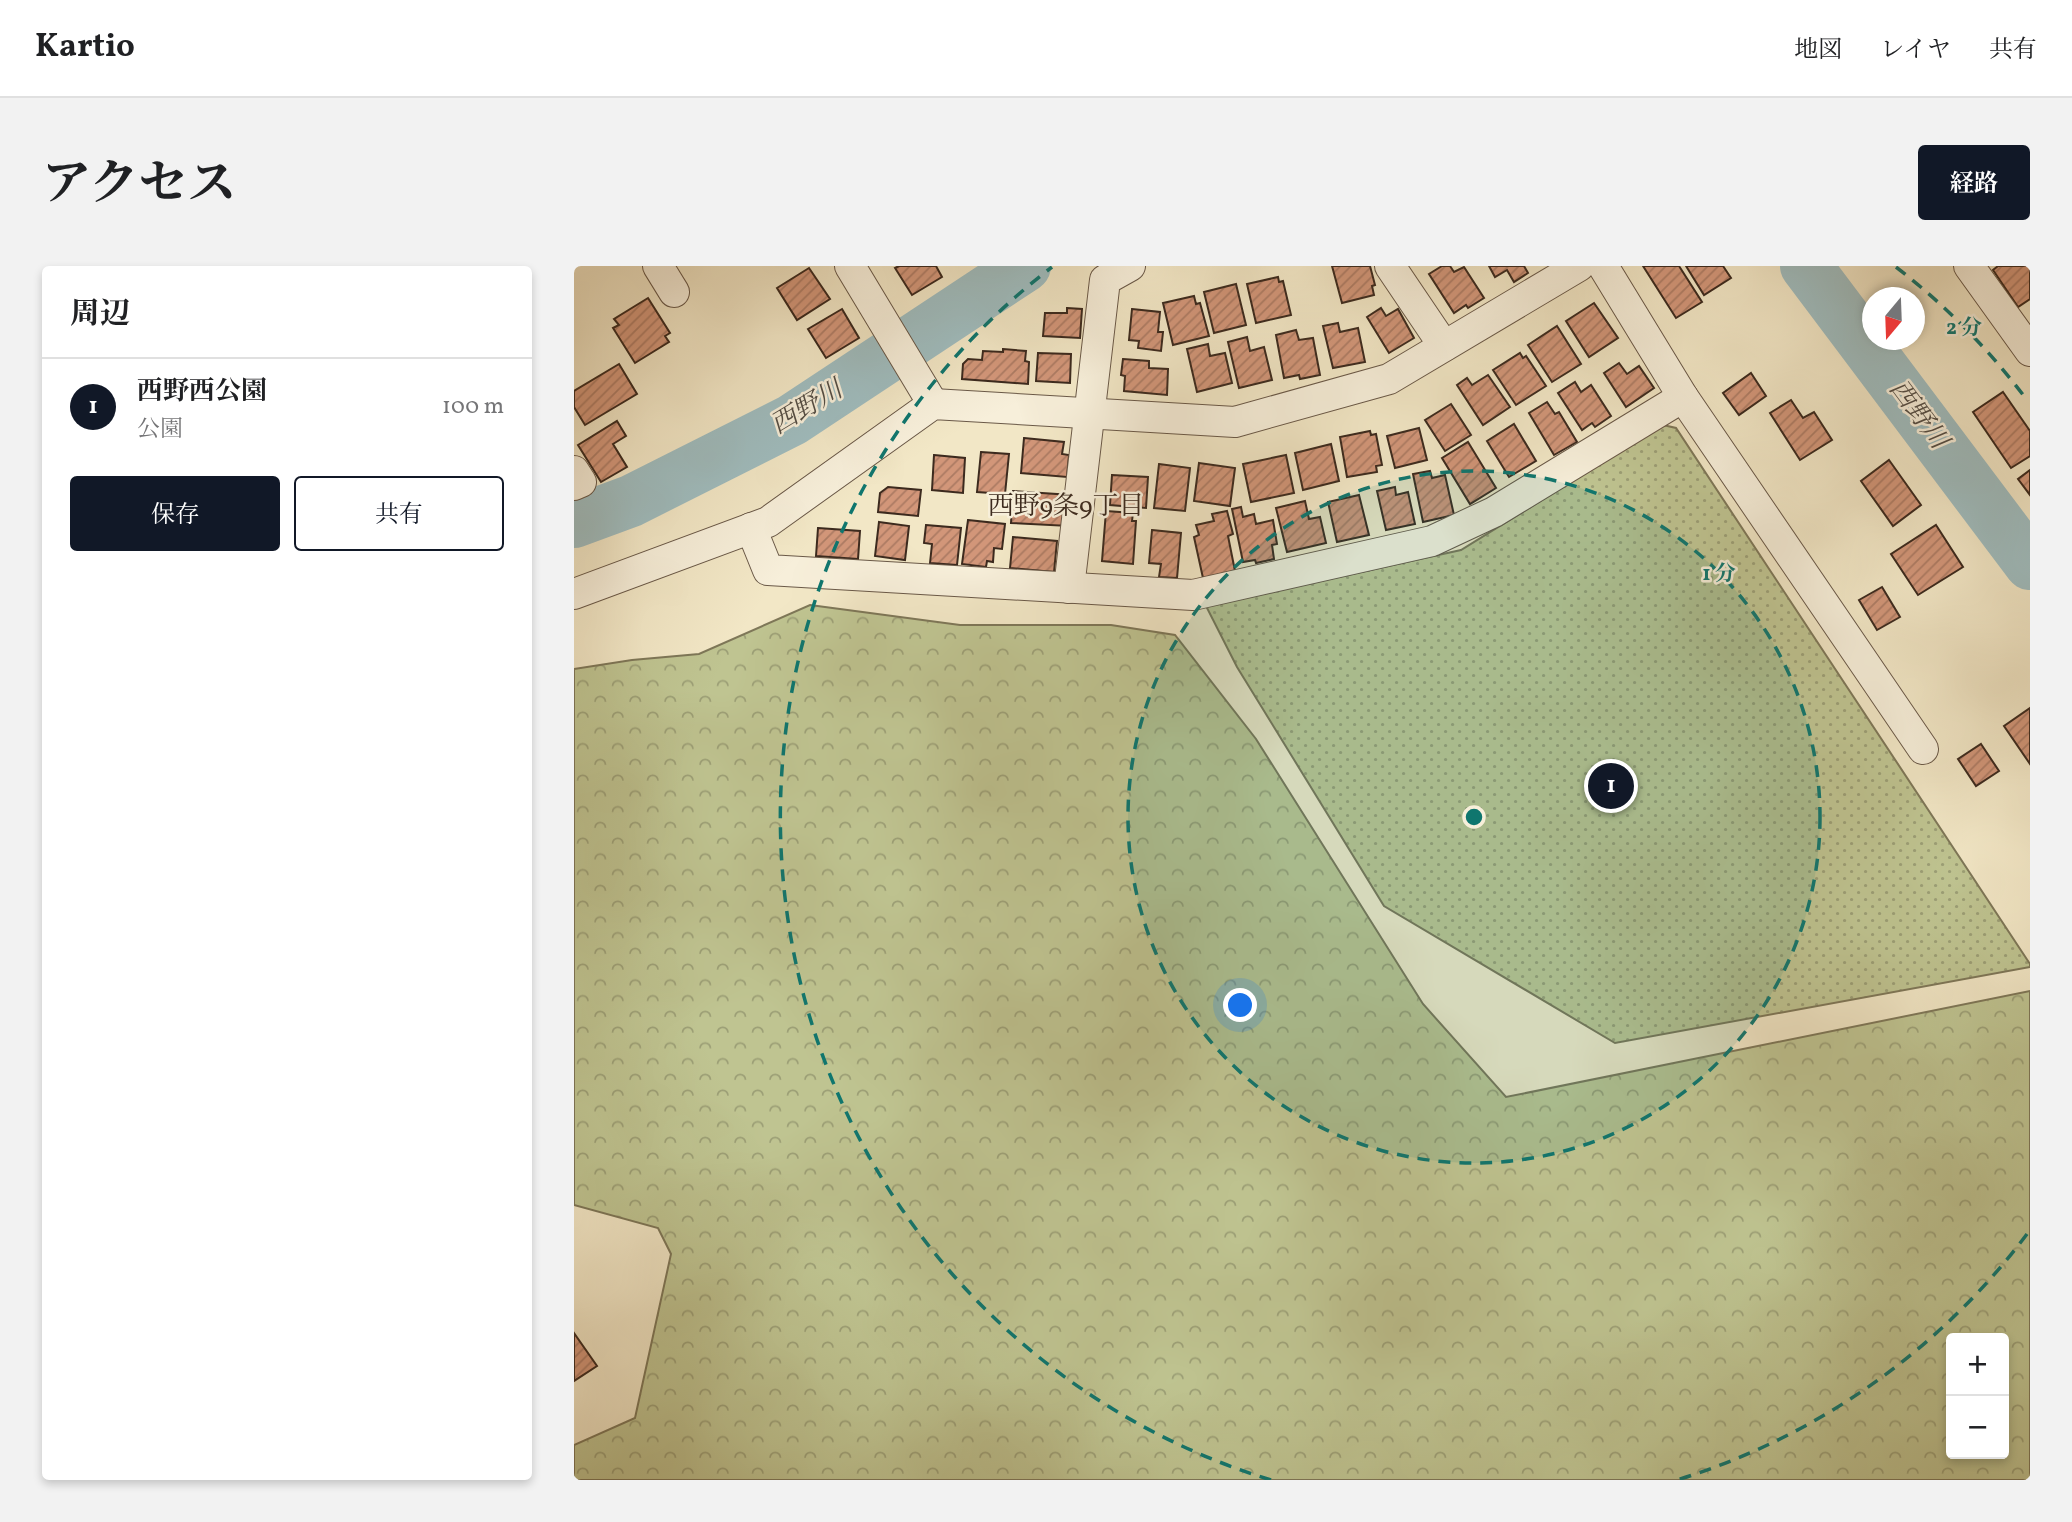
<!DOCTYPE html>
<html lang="ja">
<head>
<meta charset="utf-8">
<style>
  body { margin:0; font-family:Vollkorn,"Noto Serif JP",serif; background:#f2f2f2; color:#202124 }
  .controls { position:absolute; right:21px; bottom:21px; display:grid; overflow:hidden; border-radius:7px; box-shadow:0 4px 10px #0003 }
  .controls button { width:63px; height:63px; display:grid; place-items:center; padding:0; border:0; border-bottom:2px solid #e0e0e0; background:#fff; color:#202124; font:35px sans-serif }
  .compass { position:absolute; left:1288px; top:21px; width:63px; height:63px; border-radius:50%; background:#fff; box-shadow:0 4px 10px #0003; rotate:199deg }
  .you { position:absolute; left:667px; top:740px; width:24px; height:24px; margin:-18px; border:5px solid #fff; border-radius:50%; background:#1a73e8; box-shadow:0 0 0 10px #1a73e833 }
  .badge { display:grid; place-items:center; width:46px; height:46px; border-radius:50%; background:#111827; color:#fff; font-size:23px; font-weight:700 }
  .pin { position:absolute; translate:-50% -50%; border:4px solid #fff; box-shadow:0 2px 7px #0006 }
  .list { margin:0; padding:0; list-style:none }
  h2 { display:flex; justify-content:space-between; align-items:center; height:91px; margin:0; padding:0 28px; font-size:30px }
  h2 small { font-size:23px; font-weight:400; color:#757577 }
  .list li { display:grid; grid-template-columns:46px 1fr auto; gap:21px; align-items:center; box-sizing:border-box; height:98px; padding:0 28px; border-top:2px solid #e0e0e0 }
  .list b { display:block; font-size:26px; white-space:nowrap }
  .list p { margin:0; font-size:23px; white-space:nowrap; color:#757577 }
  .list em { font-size:23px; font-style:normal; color:#757577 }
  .actions { display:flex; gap:14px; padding:21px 28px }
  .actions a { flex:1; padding:16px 0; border:2px solid #111827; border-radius:7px; text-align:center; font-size:24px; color:#111827 }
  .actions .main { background:#111827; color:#fff }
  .map { position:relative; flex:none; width:1456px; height:1214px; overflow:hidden; border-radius:7px }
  header { display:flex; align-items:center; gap:42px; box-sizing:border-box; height:98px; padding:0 35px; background:#fff; border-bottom:2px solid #e0e0e0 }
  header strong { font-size:33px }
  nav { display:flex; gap:38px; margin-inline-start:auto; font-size:24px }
  .intro { display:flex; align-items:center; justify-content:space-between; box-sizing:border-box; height:168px; padding:0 42px }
  h1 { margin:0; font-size:49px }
  .button { padding:18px 32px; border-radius:7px; background:#111827; color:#fff; font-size:24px; font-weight:700 }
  main { display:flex; gap:42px; padding:0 42px }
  aside { flex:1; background:#fff; border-radius:7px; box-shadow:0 4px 10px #0003 }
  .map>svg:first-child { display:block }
  .green { fill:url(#green-dots); stroke:#7e7758; stroke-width:2 }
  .forest { fill:url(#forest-crowns); stroke:#7e7758; stroke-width:2; fill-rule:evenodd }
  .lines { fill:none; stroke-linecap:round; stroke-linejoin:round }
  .river { stroke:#a0bdbf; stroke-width:52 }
  .building { fill:url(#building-hatch); stroke:#3c2a1e; stroke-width:2 }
  .minor-casing { stroke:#6a5948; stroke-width:32 }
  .minor { stroke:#f7efda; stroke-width:30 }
  .ring { fill:none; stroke:#0f766e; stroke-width:3.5; stroke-dasharray:12 9 }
  .labels { text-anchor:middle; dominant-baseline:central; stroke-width:5; stroke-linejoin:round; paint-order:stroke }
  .water-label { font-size:26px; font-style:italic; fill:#554f46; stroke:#f7efda }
  .neighbourhood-label { font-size:26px; fill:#3c2a1e; stroke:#f7efda }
  .centre { fill:#0f766e; stroke:#f7efda; stroke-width:3.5 }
  .ring-label { font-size:21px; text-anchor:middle; font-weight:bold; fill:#0f766e; stroke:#f7efda; stroke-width:5; stroke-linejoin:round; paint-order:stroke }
</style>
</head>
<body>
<header>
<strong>Kartio</strong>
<nav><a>地図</a><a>レイヤ</a><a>共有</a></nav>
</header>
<div class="intro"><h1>アクセス</h1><a class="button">経路</a></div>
<main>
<aside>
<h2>周辺<small></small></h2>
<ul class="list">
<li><span class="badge">1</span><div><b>西野西公園</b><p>公園</p></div><em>100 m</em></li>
</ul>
<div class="actions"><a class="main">保存</a><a>共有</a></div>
</aside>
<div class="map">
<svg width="1456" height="1214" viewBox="0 0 1456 1214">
  <defs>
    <pattern id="green-dots" width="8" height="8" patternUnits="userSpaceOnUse" patternTransform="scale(1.75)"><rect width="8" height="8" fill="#bfc491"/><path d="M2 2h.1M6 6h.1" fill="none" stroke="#9c9f76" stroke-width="1.8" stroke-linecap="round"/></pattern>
    <pattern id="forest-crowns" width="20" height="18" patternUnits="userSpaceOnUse" patternTransform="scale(1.75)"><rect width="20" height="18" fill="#bfc491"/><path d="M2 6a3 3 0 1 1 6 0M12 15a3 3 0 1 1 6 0" fill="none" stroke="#9c9f76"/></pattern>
    <pattern id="building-hatch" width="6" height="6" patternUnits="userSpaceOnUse" patternTransform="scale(1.75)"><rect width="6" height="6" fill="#d29679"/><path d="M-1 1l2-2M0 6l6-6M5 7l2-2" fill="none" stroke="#ac7b63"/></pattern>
  </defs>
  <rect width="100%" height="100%" fill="#f2e7c6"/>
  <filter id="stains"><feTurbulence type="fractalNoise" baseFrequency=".00286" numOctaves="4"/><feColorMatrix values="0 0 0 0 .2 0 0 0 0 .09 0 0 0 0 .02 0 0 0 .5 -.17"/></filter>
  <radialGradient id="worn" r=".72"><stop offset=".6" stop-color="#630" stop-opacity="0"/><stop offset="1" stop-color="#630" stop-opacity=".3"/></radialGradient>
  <polygon class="green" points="1089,159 1102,162 1456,698 1456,701 1041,777 810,640 663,401 632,340 887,284"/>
  <path class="forest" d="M 236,339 L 386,359 L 537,359 L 601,369 L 682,473 L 849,738 L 932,831 L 1456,725 L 1456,1214 L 0,1214 L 0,1179 L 61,1152 L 97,988 L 84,962 L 0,939 L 0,403 L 58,394 L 125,388 ZM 1377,1072 L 1430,1072 L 1430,1188 L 1377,1188 Z"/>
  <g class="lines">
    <g class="river">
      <polyline points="1232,0 1456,298"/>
      <polyline points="0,256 57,235 218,154 451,0"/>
    </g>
  </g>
  <g class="building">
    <polygon points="325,0 362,0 368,11 338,29 321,2"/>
    <polygon points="758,0 796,0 801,19 798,20 800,29 768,37"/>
    <polygon points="868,0 876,0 880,6 890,1 910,32 894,42 892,39 880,47 855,8"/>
    <polygon points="915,0 950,0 954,7 940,16 933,4 921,11"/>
    <polygon points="1069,0 1105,0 1128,36 1102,52"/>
    <polygon points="1112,0 1149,0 1157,12 1130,29"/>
    <polygon points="1424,0 1456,0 1456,33 1444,41 1419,4"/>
    <polygon points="235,2 256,33 223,54 203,22"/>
    <polygon points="704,11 705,16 709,15 717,49 682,57 673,18"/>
    <polygon points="662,18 672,59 640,67 630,26"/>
    <polygon points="620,30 622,38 626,37 635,70 599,79 589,37"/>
    <polygon points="74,32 96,67 91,70 95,76 61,97 39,62 45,59 40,53"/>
    <polygon points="1020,37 1044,72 1015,91 992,55"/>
    <polygon points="493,42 508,43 506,72 469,70 471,47 493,47"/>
    <polygon points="807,42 812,50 824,43 840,72 815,87 793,51"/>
    <polygon points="268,43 285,72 252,92 234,63"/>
    <polygon points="558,43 586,46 584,66 589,66 587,85 564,82 565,75 555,74"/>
    <polygon points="764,57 766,66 784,62 791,96 759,102 749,60"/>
    <polygon points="983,60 1007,98 978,116 954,79"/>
    <polygon points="722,64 725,74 739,72 746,109 726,113 725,109 710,112 702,69"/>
    <polygon points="673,71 676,85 690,81 698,114 665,122 654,76"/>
    <polygon points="634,78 636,90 651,87 658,117 623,126 613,83"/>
    <polygon points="429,83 452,85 451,95 455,96 454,118 388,113 389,98 394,93 408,94 409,85 429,86"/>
    <polygon points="464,87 497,88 496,117 462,115"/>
    <polygon points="946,87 949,92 952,90 972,120 942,139 919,104"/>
    <polygon points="549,93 575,95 575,102 594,103 593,129 550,125 551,110 547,109"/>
    <polygon points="1045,97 1053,108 1065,100 1080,122 1052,141 1030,107"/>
    <polygon points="45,98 63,128 11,159 0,141 0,125"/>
    <polygon points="1177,107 1192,130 1165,149 1149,127"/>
    <polygon points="914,109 936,141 909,159 883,119 893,112 898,119"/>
    <polygon points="1001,116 1007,126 1017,119 1037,150 1021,161 1018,157 1008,164 984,127"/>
    <polygon points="1429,126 1456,165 1456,190 1437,202 1399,146"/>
    <polygon points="1217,134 1229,152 1240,146 1258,174 1226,194 1196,147"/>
    <polygon points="973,136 981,148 985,146 1003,176 980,189 955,147"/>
    <polygon points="877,138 897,169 871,185 851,154"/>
    <polygon points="43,155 52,170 39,178 53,201 27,216 4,179"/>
    <polygon points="940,158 962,195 935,211 913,175"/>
    <polygon points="845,162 853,194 821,202 813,170"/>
    <polygon points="796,165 797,169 802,168 808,199 802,200 803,206 773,211 766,171"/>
    <polygon points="450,172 490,176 488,188 495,189 493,211 447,207"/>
    <polygon points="894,176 922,222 896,238 868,192"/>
    <polygon points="757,178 765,215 729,224 721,187"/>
    <polygon points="407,186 435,188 431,228 403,226"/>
    <polygon points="360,189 391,192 389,227 358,224"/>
    <polygon points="712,189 720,227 677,236 669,198"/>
    <polygon points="1315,194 1347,239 1319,260 1287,215"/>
    <polygon points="625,197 661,202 656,240 620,235"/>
    <polygon points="585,198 616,202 611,245 580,242"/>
    <polygon points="1456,204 1456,229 1444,213"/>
    <polygon points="856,205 858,212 871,209 880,249 849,256 839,208"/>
    <polygon points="538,209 574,211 572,242 536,239"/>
    <polygon points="314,221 347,224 344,250 304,246 306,227"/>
    <polygon points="821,221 822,229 834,226 841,258 812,264 803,225"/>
    <polygon points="439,225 497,229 495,260 437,257"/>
    <polygon points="785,229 795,269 763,276 754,236"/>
    <polygon points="731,235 735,253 746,251 752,277 713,286 702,242"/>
    <polygon points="667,241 669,251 680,248 682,258 699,254 703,278 698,279 700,293 682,297 681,294 669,296 658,243"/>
    <polygon points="532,245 559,247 558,255 562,255 559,298 528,295"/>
    <polygon points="653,245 659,268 654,270 661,305 629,312 620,271 625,269 622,259 640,255 638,248"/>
    <polygon points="394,254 431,258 428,283 420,282 419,296 413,295 412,301 388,298"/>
    <polygon points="305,256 335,260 331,294 301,290"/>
    <polygon points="352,259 387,262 383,299 356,297 358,278 350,277"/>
    <polygon points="1362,259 1389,301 1344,329 1317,288"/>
    <polygon points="244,262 286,265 284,293 242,290"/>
    <polygon points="578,264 607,267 603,312 585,311 587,298 575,297"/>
    <polygon points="439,271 483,275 480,306 436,302"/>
    <polygon points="1308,321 1326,351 1303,364 1285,334"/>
    <polygon points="1456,442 1456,498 1430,460"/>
    <polygon points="1407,478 1425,505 1402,520 1384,493"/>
    <polygon points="0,1067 23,1100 0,1115"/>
  </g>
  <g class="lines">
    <defs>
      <g id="minor">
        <polyline points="84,0 100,26"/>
        <polyline points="276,0 359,138"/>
        <polyline points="816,0 870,80"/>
        <polyline points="1029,0 1109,131 1349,483"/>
        <polyline points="1395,0 1456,85"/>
        <polyline points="0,205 7,216 0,219"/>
        <polyline points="177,262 194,304 619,329 858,275 920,246 1109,131"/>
        <polyline points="495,322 531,14 556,0"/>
        <polyline points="0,328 194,256 359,138 661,156 815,113 1005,0"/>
      </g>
    </defs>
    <use href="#minor" class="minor-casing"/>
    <use href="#minor" class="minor"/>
  </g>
  <circle cx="900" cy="551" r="346" fill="#0f766e" fill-opacity=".12"/>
  <g class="ring">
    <circle cx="900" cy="551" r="346"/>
    <path d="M1453 968A693 693 0 0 1 1103 1214M697 1214A693 693 0 0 1 478 1M1322 1A693 693 0 0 1 1453 134"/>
  </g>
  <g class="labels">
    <g class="water-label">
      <text transform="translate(233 142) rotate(-31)">西野川</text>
      <text transform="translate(1344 149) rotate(53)">西野川</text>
    </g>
    <g class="neighbourhood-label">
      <text x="492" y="241">西野9条9丁目</text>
    </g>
  </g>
  <circle cx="900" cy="551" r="10" class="centre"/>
  <g class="ring-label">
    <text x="1390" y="68">2 分</text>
    <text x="1145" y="314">1 分</text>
  </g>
  <rect width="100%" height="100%" filter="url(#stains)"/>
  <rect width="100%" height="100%" fill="url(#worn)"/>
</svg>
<div class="controls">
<button>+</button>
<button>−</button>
</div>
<svg class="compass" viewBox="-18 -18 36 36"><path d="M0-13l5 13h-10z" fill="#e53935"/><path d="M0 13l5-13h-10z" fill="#757577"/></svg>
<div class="you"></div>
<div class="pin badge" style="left:1037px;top:520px">1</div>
</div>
</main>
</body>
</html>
